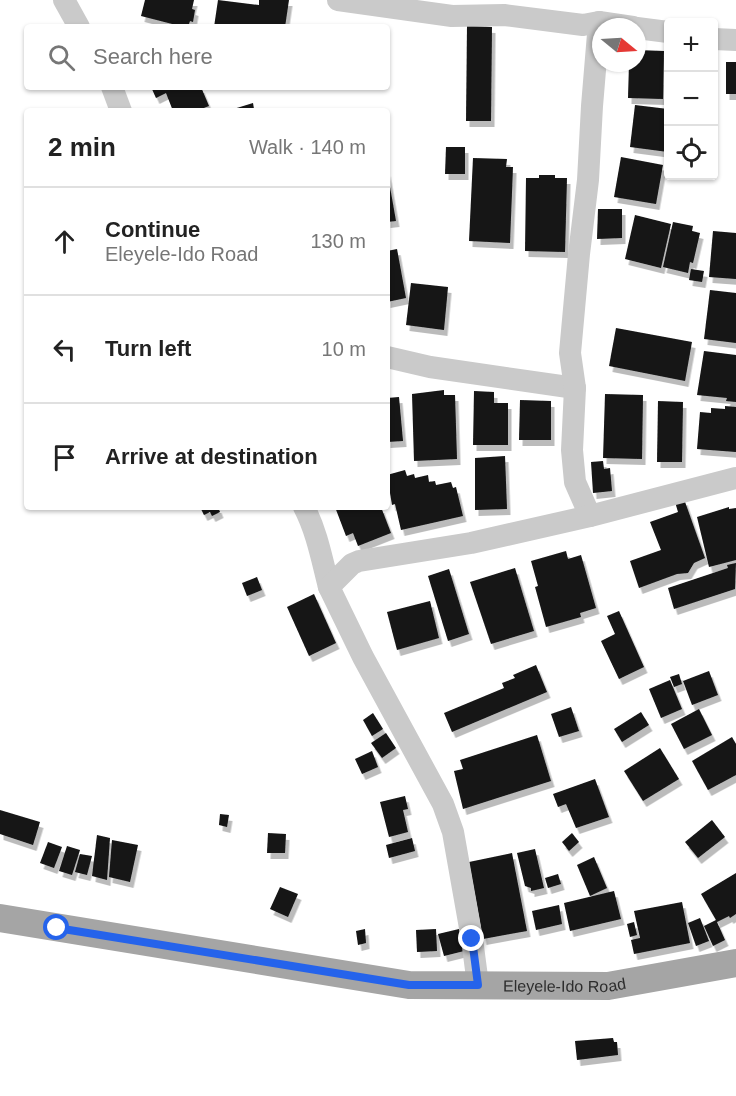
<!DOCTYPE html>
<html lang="en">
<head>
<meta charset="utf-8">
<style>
  body { margin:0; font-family:Helvetica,sans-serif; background:#f2f2f2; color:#222 }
  .controls { position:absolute; right:18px; top:18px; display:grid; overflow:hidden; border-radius:6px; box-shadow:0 2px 4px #0004 }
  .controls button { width:54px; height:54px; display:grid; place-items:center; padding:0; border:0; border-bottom:2px solid #e0e0e0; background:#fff; color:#222; font:30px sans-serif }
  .compass { position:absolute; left:592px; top:18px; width:54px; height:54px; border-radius:50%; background:#fff; box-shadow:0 2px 4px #0004; rotate:108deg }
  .stop { position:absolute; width:18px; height:18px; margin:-14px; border:4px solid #2563eb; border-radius:50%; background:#fff }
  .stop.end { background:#2563eb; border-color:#fff; box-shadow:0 2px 6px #0008 }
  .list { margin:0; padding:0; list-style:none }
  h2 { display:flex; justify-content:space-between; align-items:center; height:78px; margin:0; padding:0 24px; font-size:26px }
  h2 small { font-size:20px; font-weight:400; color:#767676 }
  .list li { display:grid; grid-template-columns:39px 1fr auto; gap:18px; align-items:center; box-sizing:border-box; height:108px; padding:0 24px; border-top:2px solid #e0e0e0 }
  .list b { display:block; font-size:22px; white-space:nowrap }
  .list p { margin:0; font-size:20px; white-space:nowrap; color:#767676 }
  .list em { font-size:20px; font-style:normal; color:#767676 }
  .icon { flex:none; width:33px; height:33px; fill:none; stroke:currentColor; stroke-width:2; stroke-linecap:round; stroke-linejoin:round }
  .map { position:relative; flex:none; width:736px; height:1096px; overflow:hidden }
  .search { position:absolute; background:#fff; box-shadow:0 2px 4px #0004; left:24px; top:24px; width:366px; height:66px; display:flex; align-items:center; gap:15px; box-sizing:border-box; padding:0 21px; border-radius:6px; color:#767676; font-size:22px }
  .panel { position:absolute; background:#fff; box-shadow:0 2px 4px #0004; left:24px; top:108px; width:366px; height:402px; border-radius:6px }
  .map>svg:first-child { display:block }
  .building { fill:#141414; filter:url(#shadow) }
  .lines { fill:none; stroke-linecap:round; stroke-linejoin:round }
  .minor { stroke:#cacaca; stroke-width:22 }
  .major { stroke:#a5a5a5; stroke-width:28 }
  .route { stroke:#2563eb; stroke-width:8 }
  .labels { text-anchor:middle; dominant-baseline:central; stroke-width:6; stroke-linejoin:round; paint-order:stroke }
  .street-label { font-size:16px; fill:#2d2d2d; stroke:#fff }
</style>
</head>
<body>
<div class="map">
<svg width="736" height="1096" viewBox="0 0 736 1096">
  <defs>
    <filter id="shadow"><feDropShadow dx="3.5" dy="6" stdDeviation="0" flood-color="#0004"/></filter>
  </defs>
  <rect width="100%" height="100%" fill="#fff"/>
  <g class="building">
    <polygon points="145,0 194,0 192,9 195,10 193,22 190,21 188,27 184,27 141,16"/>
    <polygon points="218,0 259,5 259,0 289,0 285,27 214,27"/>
    <polygon points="467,26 492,27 491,121 466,121"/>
    <polygon points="637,50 664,51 663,99 628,98 629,63 637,63"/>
    <rect x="726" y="62" width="10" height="32"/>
    <polygon points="151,87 201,87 209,106 196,111 173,111 166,93 156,98"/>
    <polygon points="253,103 254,109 257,108 258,111 227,111"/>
    <polygon points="635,105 668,109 668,152 630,147"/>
    <polygon points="446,147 465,147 465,174 445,174"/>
    <polygon points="621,157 663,165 656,204 614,197"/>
    <polygon points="473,158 507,159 506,167 513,167 510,243 469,241"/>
    <polygon points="387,170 396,221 387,222"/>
    <polygon points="539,175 555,175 555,178 567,178 565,252 525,251 526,178 539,178"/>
    <polygon points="598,209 622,209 622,238 597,239"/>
    <polygon points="635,215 671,224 661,268 625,259"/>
    <polygon points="673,222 693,226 692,231 700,233 693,263 690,262 688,273 663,267"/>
    <polygon points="713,231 736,233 736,279 709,277"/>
    <polygon points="397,249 406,298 387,302 387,251"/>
    <polygon points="691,269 704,271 702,282 689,280"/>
    <polygon points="411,283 448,287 444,330 406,325"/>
    <polygon points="710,290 736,293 736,343 704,339"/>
    <polygon points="616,328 692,342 685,381 609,366"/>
    <polygon points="704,351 736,355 736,402 726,401 727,398 697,395"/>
    <polygon points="444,390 444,395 455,395 457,459 414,461 412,394"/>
    <polygon points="474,391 494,392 494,403 508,403 508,445 473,445"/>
    <polygon points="605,394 643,395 642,459 603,458"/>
    <polygon points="399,397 403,441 387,442 387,398"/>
    <polygon points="520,400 551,401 551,440 519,440"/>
    <polygon points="658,401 683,402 682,462 657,462"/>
    <polygon points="725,406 736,407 736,452 697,449 700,412 711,413 711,408 725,409"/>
    <polygon points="505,456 507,509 475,510 475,458"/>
    <polygon points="603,461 604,469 610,468 612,491 593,493 591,462"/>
    <polygon points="405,470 407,476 414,474 415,478 428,475 429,482 435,481 436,485 451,482 453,488 456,487 463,516 401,530 395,504 392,505 387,475"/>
    <polygon points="684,499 705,558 694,563 688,573 677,574 639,588 630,561 661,550 650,522 678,512 675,502"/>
    <polygon points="200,507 218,507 220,512 212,516 210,512 204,515"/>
    <polygon points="335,507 381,507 391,533 358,546 353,533 346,536"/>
    <polygon points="729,507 729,509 736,508 736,560 709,567 697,517"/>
    <polygon points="566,551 568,559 581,555 596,608 580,613 581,617 546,627 535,587 538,586 531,561"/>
    <polygon points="736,563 735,589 674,609 668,588 728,568 727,565"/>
    <polygon points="515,568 534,631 491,644 470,582"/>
    <polygon points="449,569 469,634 448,641 428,576"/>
    <polygon points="257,577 262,590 247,596 242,583"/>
    <polygon points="314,594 336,643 309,656 287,607"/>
    <polygon points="430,601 439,638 397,650 387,612"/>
    <polygon points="619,611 644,667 619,679 601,641 615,634 607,616"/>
    <polygon points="536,665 547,692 452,732 444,713 504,688 502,683 515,678 513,675"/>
    <polygon points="709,671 718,695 692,705 683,681"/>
    <polygon points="679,674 682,684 674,687 670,677"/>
    <polygon points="670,680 682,709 661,718 649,689"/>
    <polygon points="571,707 579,731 559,737 551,714"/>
    <polygon points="699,709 712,735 684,749 671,724"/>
    <polygon points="641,712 649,725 622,742 614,729"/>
    <polygon points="373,713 383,729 372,736 363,720"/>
    <polygon points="386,733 396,748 382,758 371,743"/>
    <polygon points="537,735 551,781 463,809 454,771 463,769 460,760"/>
    <polygon points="732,737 736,744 736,775 708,790 692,761"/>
    <polygon points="660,748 679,779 643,801 624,771"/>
    <polygon points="372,751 378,767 362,774 355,759"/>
    <polygon points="595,779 609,817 576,828 566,804 558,807 553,794"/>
    <polygon points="405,796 408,809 403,810 408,832 389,837 380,802"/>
    <polygon points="0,810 40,822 33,845 0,834"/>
    <polygon points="220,814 229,815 227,827 219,825"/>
    <polygon points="712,820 725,837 698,858 685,842"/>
    <polygon points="268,833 286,834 285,853 267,853"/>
    <polygon points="572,833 579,842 569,851 562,842"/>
    <polygon points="97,835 110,838 107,880 92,876"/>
    <polygon points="412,838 415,851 389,858 386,845"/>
    <polygon points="112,840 138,845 130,882 109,877"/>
    <polygon points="48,842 62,847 54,868 40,863"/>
    <polygon points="67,846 80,850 72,875 59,871"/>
    <polygon points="535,849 544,888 531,891 531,888 525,886 517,853"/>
    <polygon points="512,853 527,931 483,939 469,862"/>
    <polygon points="80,854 92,856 87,875 75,872"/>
    <polygon points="594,857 607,888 590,896 577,865"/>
    <polygon points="736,873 736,914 730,918 729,916 717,922 725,940 713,946 704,926 716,920 701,894"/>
    <polygon points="558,874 561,884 548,888 545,878"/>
    <polygon points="280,887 298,894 288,917 270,909"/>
    <polygon points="614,891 621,919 570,931 564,903"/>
    <polygon points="682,902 690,943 634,954 631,940 640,938 634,911"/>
    <polygon points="559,905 562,924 536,930 532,911"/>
    <polygon points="700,918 709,941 696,946 688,923"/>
    <polygon points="634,922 637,935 630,937 627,924"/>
    <polygon points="365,929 366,943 358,945 356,931"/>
    <polygon points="436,929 437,951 417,952 416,930"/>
    <polygon points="459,929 464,951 444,956 438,934"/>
    <polygon points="613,1038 614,1042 617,1042 618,1055 577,1060 575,1041"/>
  </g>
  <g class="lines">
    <g class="minor">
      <polyline points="64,0 79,27"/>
      <polyline points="338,0 452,16 504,15 583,25 599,22 633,27"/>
      <polyline points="637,28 668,32"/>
      <polyline points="714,39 736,40"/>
      <polyline points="112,87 121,111"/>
      <polyline points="387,357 430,367 575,388"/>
      <path d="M 304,507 C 317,532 322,560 329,587"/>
      <polyline points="590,516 575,482 572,450 575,388 570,353 579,254 588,180 592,106 599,22"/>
      <polyline points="478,985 472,939 453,832 443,804 363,657 329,587 352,564 359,561 471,543 590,516 736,478"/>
    </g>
    <path class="major" id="s1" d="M 0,918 L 409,985 L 608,986 L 736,963"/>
  </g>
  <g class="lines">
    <polyline class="route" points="57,928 409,985 478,985 472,939"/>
  </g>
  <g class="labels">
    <g class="street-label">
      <text stroke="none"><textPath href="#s1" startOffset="570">Eleyele-Ido Road</textPath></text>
    </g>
  </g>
</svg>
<div class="controls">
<button>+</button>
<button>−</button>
<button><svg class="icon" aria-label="locate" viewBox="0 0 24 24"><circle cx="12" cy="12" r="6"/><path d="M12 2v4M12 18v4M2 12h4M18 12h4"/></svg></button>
</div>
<svg class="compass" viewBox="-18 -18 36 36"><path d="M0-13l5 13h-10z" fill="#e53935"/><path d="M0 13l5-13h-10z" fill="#767676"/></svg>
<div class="stop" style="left:57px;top:928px"></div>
<div class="stop end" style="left:472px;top:939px"></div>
<div class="search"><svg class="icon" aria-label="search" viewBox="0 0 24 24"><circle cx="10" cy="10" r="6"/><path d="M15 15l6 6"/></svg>Search here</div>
<section class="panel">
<h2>2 min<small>Walk · 140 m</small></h2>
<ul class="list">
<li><svg class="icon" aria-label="ahead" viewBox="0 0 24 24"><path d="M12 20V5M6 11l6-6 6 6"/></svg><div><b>Continue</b><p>Eleyele-Ido Road</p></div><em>130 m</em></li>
<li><svg class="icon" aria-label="left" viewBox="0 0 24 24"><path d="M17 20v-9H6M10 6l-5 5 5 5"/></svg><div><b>Turn left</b></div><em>10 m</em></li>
<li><svg class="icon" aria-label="arrive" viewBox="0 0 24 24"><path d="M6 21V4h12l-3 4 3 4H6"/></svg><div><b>Arrive at destination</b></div></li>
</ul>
</section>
</div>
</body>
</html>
